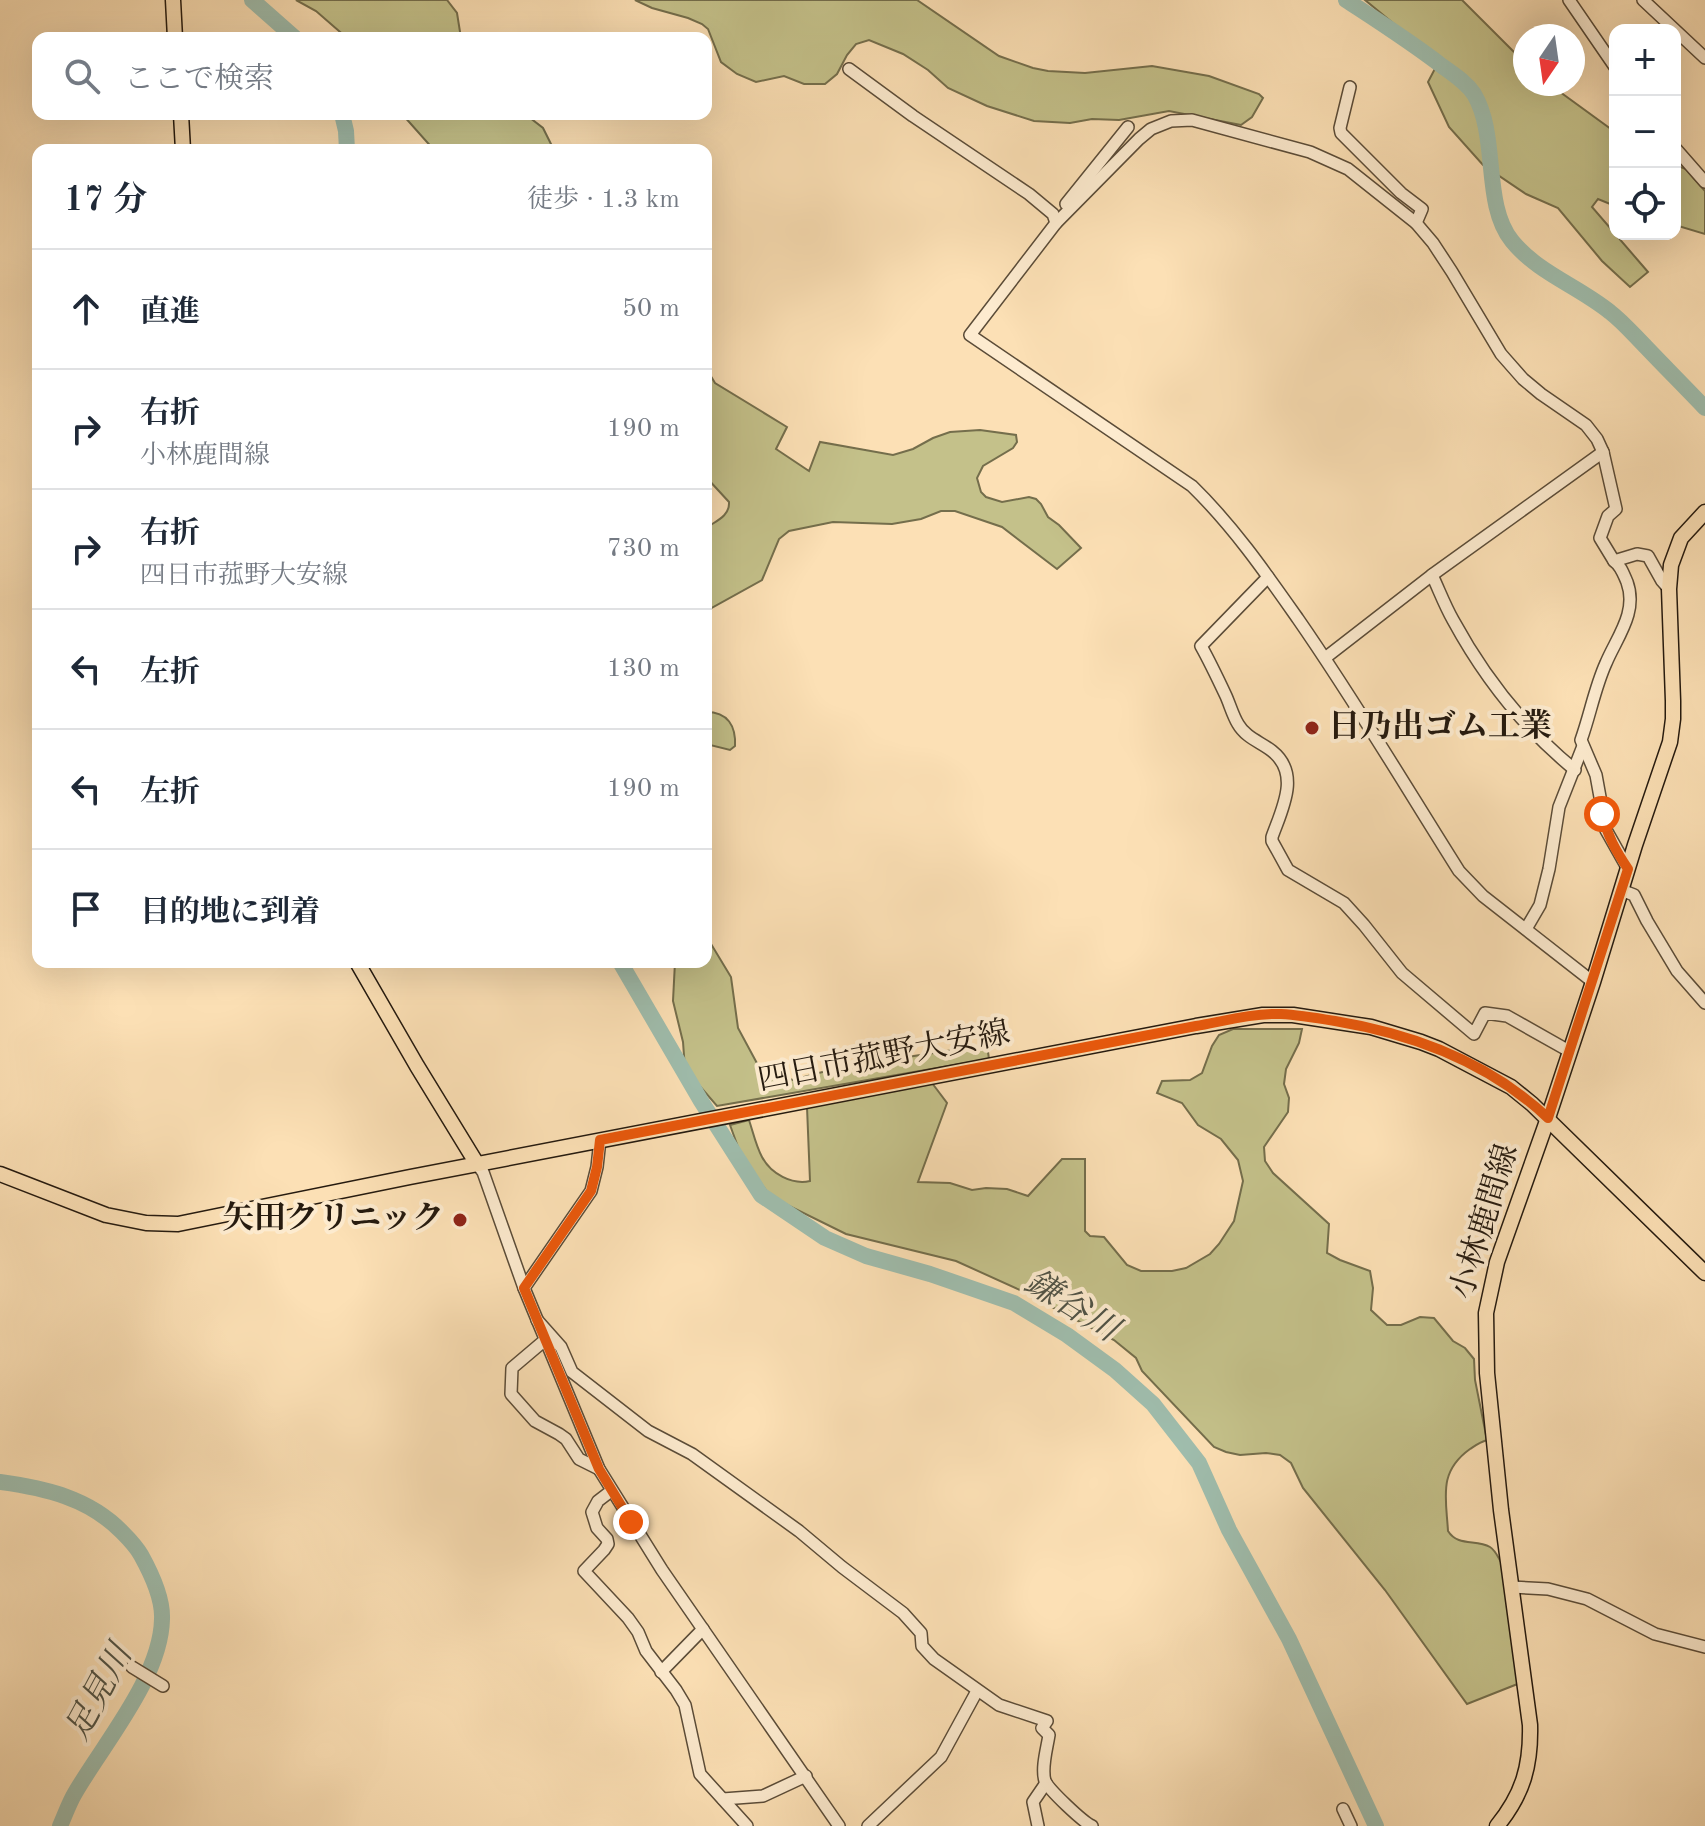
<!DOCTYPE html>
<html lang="ja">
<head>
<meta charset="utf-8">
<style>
  body { margin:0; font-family:"Old Standard TT","Noto Serif JP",serif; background:#f6f6f7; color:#1f2937 }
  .controls { position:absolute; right:24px; top:24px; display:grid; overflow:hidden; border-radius:16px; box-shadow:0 8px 32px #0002 }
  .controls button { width:72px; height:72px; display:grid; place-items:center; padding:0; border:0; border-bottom:2px solid #e0e1e3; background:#fff; color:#1f2937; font:40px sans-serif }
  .compass { position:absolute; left:1513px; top:24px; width:72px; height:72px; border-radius:50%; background:#fff; box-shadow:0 8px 32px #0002; rotate:193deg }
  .stop { position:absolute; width:24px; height:24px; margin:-18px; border:6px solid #ea580c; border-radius:50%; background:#fff }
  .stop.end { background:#ea580c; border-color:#fff; box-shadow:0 2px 8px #0008 }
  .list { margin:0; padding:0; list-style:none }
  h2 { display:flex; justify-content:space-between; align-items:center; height:104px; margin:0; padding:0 32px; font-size:34px }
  h2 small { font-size:26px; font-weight:400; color:#747a83 }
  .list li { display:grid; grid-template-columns:52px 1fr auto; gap:24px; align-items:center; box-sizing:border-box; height:120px; padding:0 32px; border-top:2px solid #e0e1e3 }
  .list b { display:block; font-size:30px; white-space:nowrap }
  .list p { margin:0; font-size:26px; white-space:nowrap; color:#747a83 }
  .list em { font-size:26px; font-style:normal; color:#747a83 }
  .icon { flex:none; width:44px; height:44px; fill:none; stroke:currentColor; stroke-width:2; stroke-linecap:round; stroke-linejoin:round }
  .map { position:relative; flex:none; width:1705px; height:1826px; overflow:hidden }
  .search { position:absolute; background:#fff; box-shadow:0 8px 32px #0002; left:32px; top:32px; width:680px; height:88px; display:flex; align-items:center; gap:20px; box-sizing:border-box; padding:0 28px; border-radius:16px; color:#747a83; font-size:30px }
  .panel { position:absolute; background:#fff; box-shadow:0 8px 32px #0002; left:32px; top:144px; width:680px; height:824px; border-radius:16px }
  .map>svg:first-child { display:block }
  .green { fill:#c4c18a; stroke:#746e4c; stroke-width:2 }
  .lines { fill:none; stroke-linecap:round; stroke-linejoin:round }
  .river { stroke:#9fbdad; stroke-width:16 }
  .minor-casing { stroke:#5b4c38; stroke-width:14 }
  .major-casing { stroke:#251a0f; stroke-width:17 }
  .minor { stroke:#fdebcf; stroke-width:11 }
  .major { stroke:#fce0b5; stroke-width:14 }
  .route { stroke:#ea580c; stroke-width:10 }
  .poi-dot { fill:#8f2418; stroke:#fdebcf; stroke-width:3 }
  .labels { text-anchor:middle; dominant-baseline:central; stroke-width:8; stroke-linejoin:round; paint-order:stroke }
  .poi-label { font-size:32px; font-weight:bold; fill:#251a0f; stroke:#fdebcf; text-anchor:start }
  .street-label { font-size:32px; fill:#251a0f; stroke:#fdebcf }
  .water-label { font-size:34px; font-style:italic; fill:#505346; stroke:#fdebcf }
</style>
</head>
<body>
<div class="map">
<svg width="1705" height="1826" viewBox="0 0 1705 1826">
  <rect width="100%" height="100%" fill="#fce0b5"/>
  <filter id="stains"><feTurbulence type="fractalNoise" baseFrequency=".0025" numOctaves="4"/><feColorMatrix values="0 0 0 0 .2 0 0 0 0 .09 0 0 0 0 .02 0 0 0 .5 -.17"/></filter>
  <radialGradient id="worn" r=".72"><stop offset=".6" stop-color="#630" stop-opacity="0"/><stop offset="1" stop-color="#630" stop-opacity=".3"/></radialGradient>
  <g class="green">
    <polygon points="296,0 447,0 457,13 461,38 347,38 316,11"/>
    <polygon points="635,0 917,0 999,56 1033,68 1048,71 1085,73 1152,66 1209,76 1259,94 1263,98 1252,117 1241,125 1169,111 1119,120 1092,119 1070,123 1034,121 987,106 948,88 928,70 903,54 869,40 856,44 847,55 837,74 825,84 804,84 784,76 756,82 737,74 721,62 708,29 702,24 688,18 652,8"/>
    <polygon points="1365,0 1462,0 1525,63 1525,84 1549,84 1615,132 1615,206 1598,199 1592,207 1648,272 1630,287 1602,261 1558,208 1526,194 1483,165 1449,127 1428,82 1439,61"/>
    <polygon points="402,114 525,114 543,128 554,150 434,150"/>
    <polygon points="1675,165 1686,169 1705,191 1705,234 1675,225"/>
    <path d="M 706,368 L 715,383 L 787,427 L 776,449 L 809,471 L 820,442 L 893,455 L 913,449 L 933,438 L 950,432 L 980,430 L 1016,435 L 1017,442 L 1013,448 L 983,466 L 977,478 L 981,492 L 986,497 L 1002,502 L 1029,497 L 1036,499 L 1041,504 L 1048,517 L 1059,525 L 1081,548 L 1057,569 L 1002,527 L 955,511 L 941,511 L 921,519 L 892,524 L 833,522 L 789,531 L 779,539 L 762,580 L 706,611 L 706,528 C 716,521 730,516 729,502 L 706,477 Z"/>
    <path d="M 706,712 C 728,712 736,726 735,746 L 730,750 L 706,744 Z"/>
    <polygon points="706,920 708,939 731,977 738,1028 759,1067 771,1074 793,1080 841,1067 987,1045 989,1059 717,1106 685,1069 683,1042 673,1001 675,962 706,962"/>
    <path d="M 1233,1029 L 1302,1029 L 1299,1043 L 1286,1069 L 1284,1084 L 1289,1098 L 1288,1112 L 1264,1147 L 1265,1161 L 1273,1173 L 1329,1224 L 1327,1253 L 1340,1260 L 1370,1271 L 1373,1288 L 1371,1310 L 1387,1325 L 1401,1325 L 1420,1317 L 1434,1318 L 1453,1341 L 1465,1348 L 1474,1359 L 1475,1380 L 1487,1440 C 1480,1442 1476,1445 1470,1449 C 1438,1472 1446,1497 1448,1531 C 1458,1547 1476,1539 1490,1547 C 1495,1550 1498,1557 1501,1562 L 1520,1683 L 1467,1704 L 1385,1590 L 1303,1488 L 1291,1463 L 1280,1455 L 1266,1453 L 1240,1455 L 1226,1452 L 1214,1447 L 1142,1371 L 1136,1358 L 1114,1340 L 1022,1291 L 956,1261 L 846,1234 L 771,1197 L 742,1158 L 730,1125 L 749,1120 C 753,1132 756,1146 762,1157 C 771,1174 792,1185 810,1181 L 807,1107 L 932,1083 L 947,1103 L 918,1182 L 950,1183 L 972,1190 L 986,1188 L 1007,1189 L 1028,1196 L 1062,1159 L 1085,1159 L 1085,1231 L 1090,1236 L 1104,1237 L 1127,1265 L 1141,1271 L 1172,1271 L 1186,1268 L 1210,1254 L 1219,1244 L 1234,1221 L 1243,1181 L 1238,1160 L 1221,1139 L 1198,1125 L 1182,1103 L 1157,1093 L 1162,1081 L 1190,1080 L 1202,1073 L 1212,1046 L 1219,1035 Z"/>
  </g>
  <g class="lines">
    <g class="river">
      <polyline points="252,0 295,38"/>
      <path d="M 1346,0 C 1378,21 1411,42 1442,66 C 1453,74 1466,82 1474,94 C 1499,136 1482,204 1512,241 C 1538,273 1578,286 1610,312 C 1623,322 1634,335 1645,346 C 1665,367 1685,387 1705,408"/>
      <polyline points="342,114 346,131 347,150"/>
      <polyline points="620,962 701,1101 761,1195 825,1238 866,1256 930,1274 1014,1303 1067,1335 1115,1370 1153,1404 1199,1463 1229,1530 1289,1639 1376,1826"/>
      <path d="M 0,1482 C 45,1488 89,1498 122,1532 C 129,1539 136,1546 141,1555 C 151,1573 163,1598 162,1619 C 161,1677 104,1743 75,1793 C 69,1803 65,1815 60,1826"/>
    </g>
    <defs>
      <g id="minor">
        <polyline points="1569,0 1615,67"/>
        <polyline points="1643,0 1705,58"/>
        <polyline points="849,69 913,116 1029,194 1053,214 1056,223"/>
        <polyline points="1350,87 1340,128 1341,133 1401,193 1422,209 1416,223"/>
        <polyline points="1675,148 1705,182"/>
        <polyline points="1066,204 1128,127"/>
        <polyline points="1603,452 1616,509 1608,516 1600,538 1614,561"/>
        <path d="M 1432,575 C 1439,590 1445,606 1453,620 C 1484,677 1525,729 1575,770"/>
        <path d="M 1268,577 L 1201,646 C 1210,662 1218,679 1226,696 C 1230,705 1233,716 1238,724 C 1246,738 1261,742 1272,751 C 1301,774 1282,809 1272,837 L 1272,841 L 1288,870 L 1344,903 L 1364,925 L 1402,973 L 1474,1034 L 1485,1013 L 1507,1016 L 1569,1051"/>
        <path d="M 1325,658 L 1432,575 L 1603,452 L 1597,439 L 1586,425 L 1541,394 L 1523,379 L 1501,354 L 1452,272 L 1433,243 L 1416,223 L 1348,169 L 1310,152 L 1192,120 L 1171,121 L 1151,129 L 1139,139 L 1056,223 L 970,335 L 1192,486 C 1233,526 1265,572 1298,619 C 1355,701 1406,787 1459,871 L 1483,896 L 1593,982"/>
        <path d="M 1628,869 L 1606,830 L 1596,775 L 1581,740 C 1590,715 1595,687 1606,663 C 1617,637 1638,612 1627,582 C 1623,573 1621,566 1614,561 L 1637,554 L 1648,556 L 1662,581 L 1669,589"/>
        <polyline points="1621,890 1634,895 1647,921 1677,971 1705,1003"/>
        <polyline points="1526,929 1540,905 1549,869 1559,807 1583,746"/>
        <polyline points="477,1164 483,1172 524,1288 599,1469 662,1570 839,1826"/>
        <polyline points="524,1288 591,1191 597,1167 600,1140"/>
        <path d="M 537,1320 L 561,1347 L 572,1372 L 648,1431 L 692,1454 L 799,1531 L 842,1567 L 903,1613 L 921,1633 L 922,1646 L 934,1659 L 999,1705 L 1047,1721 L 1042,1728 L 1049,1735 C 1047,1748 1041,1768 1045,1781 C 1049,1790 1083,1822 1092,1826"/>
        <polyline points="545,1340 512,1368 511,1394 535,1421 559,1434 566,1439 579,1459 599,1469"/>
        <polyline points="611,1491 598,1501 592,1512 597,1528 607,1539 608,1544 604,1550 584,1571 628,1618 638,1632 646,1651 676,1690 685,1705 700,1774 747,1826"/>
        <polyline points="1511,1587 1548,1589 1587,1599 1655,1634 1705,1647"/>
        <polyline points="132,1667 163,1686"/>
        <polyline points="661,1672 703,1629"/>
        <polyline points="723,1799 763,1796 806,1776"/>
        <polyline points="1343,1809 1351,1826"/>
        <polyline points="868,1826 941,1757 977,1691"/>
        <polyline points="1038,1826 1033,1802 1046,1783"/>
      </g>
      <g id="major">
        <polyline points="173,0 175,38"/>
        <polyline points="181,114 183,150"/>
        <polyline points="357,962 417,1066 477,1164"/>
        <polyline points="0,1174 106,1215 146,1223 178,1224 410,1177 1196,1026 1263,1015 1293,1015 1371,1027 1421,1042 1439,1049 1511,1087 1532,1104 1705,1273"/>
        <path d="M 1497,1826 C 1523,1794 1531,1766 1530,1725 L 1501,1510 L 1487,1373 L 1486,1313 L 1497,1262 L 1548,1118 L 1593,982 L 1635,845 L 1670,742 L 1673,719 L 1673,701 L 1669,589 L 1671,565 L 1681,538 L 1705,512"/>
      </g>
    </defs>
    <use href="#minor" class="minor-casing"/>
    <use href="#major" class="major-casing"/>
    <use href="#minor" class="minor"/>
    <use href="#major" class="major"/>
  </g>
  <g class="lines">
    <path class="route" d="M 631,1522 L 599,1469 L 524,1288 L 591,1191 L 597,1167 L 600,1140 L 1196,1026 C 1224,1021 1253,1013 1281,1014 C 1299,1015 1317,1018 1335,1021 C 1413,1034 1490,1063 1548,1118 L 1628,869 C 1616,851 1607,835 1602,814"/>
  </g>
  <g class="poi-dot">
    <circle cx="1312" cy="728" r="8"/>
    <circle cx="460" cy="1220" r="8"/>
  </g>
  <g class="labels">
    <g class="poi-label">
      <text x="1328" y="728">日乃出ゴム工業</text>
      <text x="444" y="1220" text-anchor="end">矢田クリニック</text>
    </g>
    <g class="street-label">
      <text transform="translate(884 1058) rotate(-11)">四日市菰野大安線</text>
      <text transform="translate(1486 1222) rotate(-73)">小林鹿間線</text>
    </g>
    <g class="water-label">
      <text transform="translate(1071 1307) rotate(32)">鎌谷川</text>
      <text transform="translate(100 1693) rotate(-62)">足見川</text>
    </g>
  </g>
  <rect width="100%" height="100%" filter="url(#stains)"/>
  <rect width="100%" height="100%" fill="url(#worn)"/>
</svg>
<div class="controls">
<button>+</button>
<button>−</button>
<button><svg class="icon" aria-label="locate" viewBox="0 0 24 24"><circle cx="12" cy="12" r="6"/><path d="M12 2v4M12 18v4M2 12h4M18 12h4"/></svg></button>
</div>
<svg class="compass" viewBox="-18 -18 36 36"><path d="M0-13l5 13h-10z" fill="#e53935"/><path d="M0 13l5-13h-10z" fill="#747a83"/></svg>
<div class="stop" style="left:1602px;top:814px"></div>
<div class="stop end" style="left:631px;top:1522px"></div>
<div class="search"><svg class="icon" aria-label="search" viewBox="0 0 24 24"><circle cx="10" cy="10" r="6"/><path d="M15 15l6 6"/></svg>ここで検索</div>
<section class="panel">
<h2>17 分<small>徒歩 · 1.3 km</small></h2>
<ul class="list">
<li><svg class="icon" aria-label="ahead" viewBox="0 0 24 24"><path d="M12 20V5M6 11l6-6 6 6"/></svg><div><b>直進</b></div><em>50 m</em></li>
<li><svg class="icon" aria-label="right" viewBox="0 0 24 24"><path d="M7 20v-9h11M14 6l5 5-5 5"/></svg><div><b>右折</b><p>小林鹿間線</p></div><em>190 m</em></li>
<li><svg class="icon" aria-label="right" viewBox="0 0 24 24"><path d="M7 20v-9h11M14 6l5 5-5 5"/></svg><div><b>右折</b><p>四日市菰野大安線</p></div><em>730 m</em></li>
<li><svg class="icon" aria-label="left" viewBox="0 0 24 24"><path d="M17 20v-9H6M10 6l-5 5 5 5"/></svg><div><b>左折</b></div><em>130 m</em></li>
<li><svg class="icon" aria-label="left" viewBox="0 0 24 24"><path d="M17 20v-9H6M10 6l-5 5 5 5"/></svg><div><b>左折</b></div><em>190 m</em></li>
<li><svg class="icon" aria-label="arrive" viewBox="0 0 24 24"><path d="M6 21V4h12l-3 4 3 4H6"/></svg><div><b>目的地に到着</b></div></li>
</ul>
</section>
</div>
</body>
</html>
